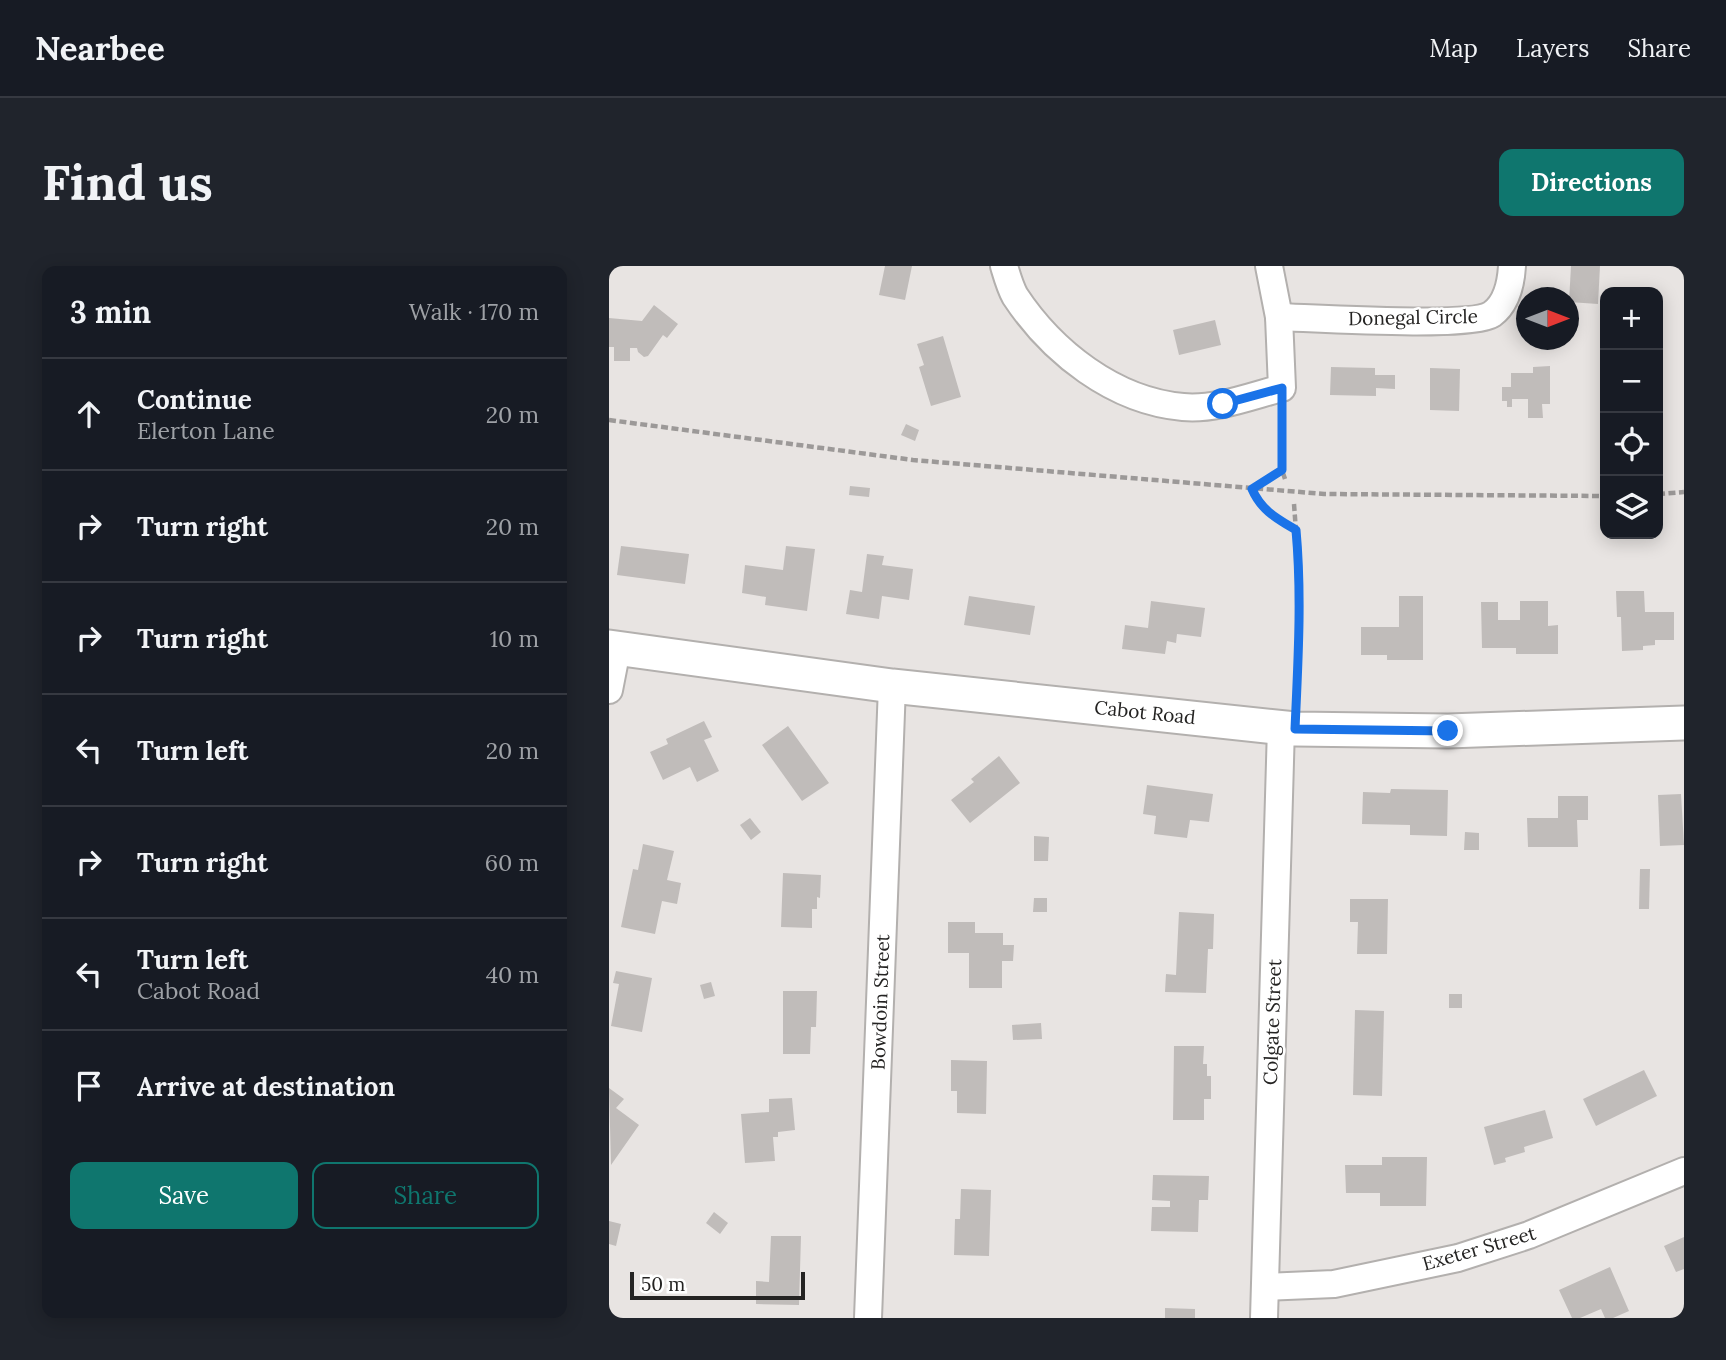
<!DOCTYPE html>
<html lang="en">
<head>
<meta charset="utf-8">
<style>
  body { margin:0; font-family:Lora,serif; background:#20242c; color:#f1f3f6 }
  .controls { position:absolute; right:21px; top:21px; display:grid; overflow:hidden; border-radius:14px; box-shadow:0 4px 18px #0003 }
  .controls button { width:63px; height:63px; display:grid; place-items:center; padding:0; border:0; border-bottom:2px solid #363941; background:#171b24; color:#f1f3f6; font:35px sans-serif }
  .compass { position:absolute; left:907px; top:21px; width:63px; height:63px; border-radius:50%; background:#171b24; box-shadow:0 4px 18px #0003; rotate:90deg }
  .scale { position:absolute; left:21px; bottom:18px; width:175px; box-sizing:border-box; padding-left:7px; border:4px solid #242322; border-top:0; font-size:19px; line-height:24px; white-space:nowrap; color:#242322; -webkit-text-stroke:5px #fff; paint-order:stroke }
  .stop { position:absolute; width:21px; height:21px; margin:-16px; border:5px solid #1a73e8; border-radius:50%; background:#fff }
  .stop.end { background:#1a73e8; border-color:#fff; box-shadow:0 2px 7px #0008 }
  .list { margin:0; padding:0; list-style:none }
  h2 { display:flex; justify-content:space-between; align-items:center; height:91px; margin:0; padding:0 28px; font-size:30px }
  h2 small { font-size:23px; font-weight:400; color:#9ea1a6 }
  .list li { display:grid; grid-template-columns:46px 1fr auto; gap:21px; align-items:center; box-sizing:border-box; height:112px; padding:0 28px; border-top:2px solid #363941 }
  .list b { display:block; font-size:26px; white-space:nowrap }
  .list p { margin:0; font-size:23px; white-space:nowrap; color:#9ea1a6 }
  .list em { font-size:23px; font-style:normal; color:#9ea1a6 }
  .actions { display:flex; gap:14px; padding:21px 28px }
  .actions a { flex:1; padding:16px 0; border:2px solid #0f766e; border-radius:14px; text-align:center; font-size:24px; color:#0f766e }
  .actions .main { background:#0f766e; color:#fff }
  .icon { flex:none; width:38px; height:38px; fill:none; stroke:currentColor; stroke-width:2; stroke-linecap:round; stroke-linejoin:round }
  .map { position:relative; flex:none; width:1075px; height:1052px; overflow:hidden; border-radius:14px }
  header { display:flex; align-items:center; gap:42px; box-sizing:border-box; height:98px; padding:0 35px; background:#171b24; border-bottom:2px solid #363941 }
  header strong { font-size:33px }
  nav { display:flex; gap:38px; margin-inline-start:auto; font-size:24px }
  .intro { display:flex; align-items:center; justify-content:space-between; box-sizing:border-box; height:168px; padding:0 42px }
  h1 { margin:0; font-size:49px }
  .button { padding:18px 32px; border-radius:14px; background:#0f766e; color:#fff; font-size:24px; font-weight:700 }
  main { display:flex; gap:42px; padding:0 42px }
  aside { flex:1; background:#171b24; border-radius:14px; box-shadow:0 4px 18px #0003 }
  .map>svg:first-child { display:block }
  .building { fill:#c0bcba }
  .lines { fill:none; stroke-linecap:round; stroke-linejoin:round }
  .minor-casing { stroke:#b3b0ae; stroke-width:30 }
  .tertiary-casing { stroke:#b3b0ae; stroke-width:37 }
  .path { stroke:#9c9998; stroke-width:4.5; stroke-dasharray:7 3.5; stroke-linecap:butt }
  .minor { stroke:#fff; stroke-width:26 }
  .tertiary { stroke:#fff; stroke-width:33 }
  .route { stroke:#1a73e8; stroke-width:9 }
  .labels { text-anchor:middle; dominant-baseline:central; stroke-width:5; stroke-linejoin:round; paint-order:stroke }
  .street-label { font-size:19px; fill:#242322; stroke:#fff }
</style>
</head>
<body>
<header>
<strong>Nearbee</strong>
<nav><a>Map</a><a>Layers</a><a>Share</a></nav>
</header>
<div class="intro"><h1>Find us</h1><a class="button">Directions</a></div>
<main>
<aside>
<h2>3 min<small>Walk · 170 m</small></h2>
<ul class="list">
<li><svg class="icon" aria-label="ahead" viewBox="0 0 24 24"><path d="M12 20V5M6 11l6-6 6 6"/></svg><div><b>Continue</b><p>Elerton Lane</p></div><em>20 m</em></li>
<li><svg class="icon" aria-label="right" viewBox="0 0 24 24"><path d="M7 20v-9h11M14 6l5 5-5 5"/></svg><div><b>Turn right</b></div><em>20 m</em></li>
<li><svg class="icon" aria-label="right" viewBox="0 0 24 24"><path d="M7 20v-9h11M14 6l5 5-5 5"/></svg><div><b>Turn right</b></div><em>10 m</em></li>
<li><svg class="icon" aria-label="left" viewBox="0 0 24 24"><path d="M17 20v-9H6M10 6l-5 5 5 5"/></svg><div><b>Turn left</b></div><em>20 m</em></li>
<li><svg class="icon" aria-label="right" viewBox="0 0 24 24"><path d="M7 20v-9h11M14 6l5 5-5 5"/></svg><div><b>Turn right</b></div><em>60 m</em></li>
<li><svg class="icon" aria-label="left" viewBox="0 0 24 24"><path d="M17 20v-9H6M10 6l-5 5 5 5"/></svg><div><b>Turn left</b><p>Cabot Road</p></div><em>40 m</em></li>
<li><svg class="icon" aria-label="arrive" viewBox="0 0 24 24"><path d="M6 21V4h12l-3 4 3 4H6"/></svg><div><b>Arrive at destination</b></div></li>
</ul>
<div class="actions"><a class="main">Save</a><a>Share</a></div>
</aside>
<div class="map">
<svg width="1075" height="1052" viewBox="0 0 1075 1052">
  <rect width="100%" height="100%" fill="#e8e4e2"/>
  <g class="building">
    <polygon points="276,0 303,0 296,34 270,29"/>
    <polygon points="962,0 991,0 989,38 960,36"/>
    <polygon points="45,39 69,58 58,72 54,69 39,90 35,91 29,86 28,82 21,82 21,95 5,95 5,81 0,81 0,52 33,55"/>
    <polygon points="606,54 612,79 570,89 564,64"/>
    <polygon points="334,70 352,131 322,140 310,101 315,99 308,78"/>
    <polygon points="941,100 941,138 933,138 934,152 919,152 919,133 903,133 903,141 898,141 898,135 893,135 893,121 902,121 902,107 924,107 924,101"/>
    <polygon points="722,101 766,102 766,109 786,109 786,123 767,122 767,130 721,129"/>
    <polygon points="821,102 851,103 850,145 821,144"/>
    <polygon points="297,158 310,164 306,175 292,169"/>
    <polygon points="241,220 261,222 260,231 240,229"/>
    <polygon points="12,280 80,288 76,318 8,309"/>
    <polygon points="177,280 206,283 198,345 156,339 157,331 133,327 136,299 174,304"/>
    <polygon points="258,288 275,290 273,299 304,303 300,334 273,330 270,353 237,348 241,324 253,326"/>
    <polygon points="1007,325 1035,325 1036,346 1065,346 1065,374 1046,374 1046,379 1034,380 1034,384 1013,385 1012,351 1008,351"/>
    <polygon points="360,330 426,340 421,369 355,359"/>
    <polygon points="790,330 814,330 814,394 778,394 778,389 752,389 752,361 790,361"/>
    <polygon points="542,335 596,342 592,371 568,368 567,377 558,375 556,388 513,383 516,359 539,362"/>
    <polygon points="911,335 939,335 939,360 949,359 949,388 907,388 907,382 873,382 872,336 889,336 889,354 911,354"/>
    <polygon points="95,455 103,471 95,474 110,505 88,516 81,501 54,514 41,486 59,478 57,473"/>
    <polygon points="179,460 220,517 193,535 153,479"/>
    <polygon points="390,490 411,517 361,557 342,534 365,516 362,513"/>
    <polygon points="538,519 604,528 600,556 581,554 578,572 545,568 547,550 534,548"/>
    <polygon points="782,523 839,524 838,570 801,569 801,559 753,558 754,526 781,527"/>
    <polygon points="1072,528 1075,579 1051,580 1049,529"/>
    <polygon points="949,530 979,530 979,554 968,554 969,581 919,581 918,552 949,552"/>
    <polygon points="141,552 152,566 142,574 131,559"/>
    <polygon points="856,566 870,567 870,584 855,584"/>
    <polygon points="425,570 440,571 439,595 425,595"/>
    <polygon points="34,578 65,585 58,614 72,617 68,638 53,635 46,668 12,661 24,603 29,604"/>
    <polygon points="1031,603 1041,603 1040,643 1030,643"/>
    <polygon points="174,607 212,609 211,632 208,631 208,643 203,643 203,662 172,661"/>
    <polygon points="425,632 438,632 438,646 424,646"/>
    <polygon points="741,633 779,633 778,688 748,688 749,656 741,656"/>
    <polygon points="570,646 605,648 604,683 599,683 597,727 556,726 557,708 567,709"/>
    <polygon points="339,656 366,656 366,667 394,667 394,679 405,679 404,695 393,695 393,722 360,722 360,687 339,687"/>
    <polygon points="7,705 43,712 33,766 2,760 10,718 4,717"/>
    <polygon points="102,716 106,730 95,733 91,719"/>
    <polygon points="174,725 208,725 207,761 202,761 201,788 174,788"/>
    <rect x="840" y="728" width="13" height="14"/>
    <polygon points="746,744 775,745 773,830 744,829"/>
    <polygon points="432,757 433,773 404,774 403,759"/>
    <polygon points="565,780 595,780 594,798 598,798 598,810 602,810 602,833 595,833 595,854 564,854"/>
    <polygon points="342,794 378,795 377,848 348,847 348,825 342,825"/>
    <polygon points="1035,804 1048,830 987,860 974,833"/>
    <polygon points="0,822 15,833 7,842 30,859 2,899"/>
    <polygon points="183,832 186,864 169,866 169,871 164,871 166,895 136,897 132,848 160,846 160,833"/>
    <polygon points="936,844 944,872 915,881 916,886 896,892 897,896 885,899 875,861"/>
    <polygon points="773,891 818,891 817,940 771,940 771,927 737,927 736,899 773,899"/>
    <polygon points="544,909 600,910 599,934 590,934 589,966 542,965 543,941 561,941 561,935 543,934"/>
    <polygon points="352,923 382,924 380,990 345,989 346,953 351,953"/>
    <polygon points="105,946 119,957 111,968 97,957"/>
    <polygon points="0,955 12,958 7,980 0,978"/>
    <polygon points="162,970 192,970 190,1039 147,1038 147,1015 160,1016"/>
    <polygon points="1075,971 1075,1003 1067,1006 1055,980"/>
    <polygon points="1001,1001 1020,1045 1004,1052 996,1052 992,1043 971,1052 963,1052 950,1024"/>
    <polygon points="556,1042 586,1043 586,1052 556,1052"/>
  </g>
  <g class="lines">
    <defs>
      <g id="minor">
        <path d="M 395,0 C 398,10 401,21 406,30 C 443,86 505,135 574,141 C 607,144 642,130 673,122 L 670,51 L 660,0"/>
        <path d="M 670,51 C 704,52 863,62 883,48 C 898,37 902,17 903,0"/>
        <polyline points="0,424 8,383"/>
        <polyline points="656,1021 725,1018 849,992 920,969 1075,905"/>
        <polyline points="259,1052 283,420"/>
        <polyline points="655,1052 672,461"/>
      </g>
      <polyline id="tertiary" points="0,381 283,420 686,463 839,465 1075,457"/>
    </defs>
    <use href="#minor" class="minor-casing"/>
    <use href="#tertiary" class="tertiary-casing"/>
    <g class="path">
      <polyline points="673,144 673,204 676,213"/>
      <polyline points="0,154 304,194 715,228 996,230"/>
      <path d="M 673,204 L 643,223 C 652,243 667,252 686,263"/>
      <polyline points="1049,228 1075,226"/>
      <polyline points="685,238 690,306 687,436"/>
    </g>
    <use href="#minor" class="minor"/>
    <use href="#tertiary" class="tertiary"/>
  </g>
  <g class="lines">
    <path class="route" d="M 614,138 L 673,122 L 673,204 L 643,223 C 652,244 667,252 687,264 C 693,330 689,396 686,463 L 839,465"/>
  </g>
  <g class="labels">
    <g class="street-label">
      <text transform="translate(804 51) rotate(-1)">Donegal Circle</text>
      <text transform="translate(536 446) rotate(6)">Cabot Road</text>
      <text transform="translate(271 736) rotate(-88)">Bowdoin Street</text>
      <text transform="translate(663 756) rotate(-88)">Colgate Street</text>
      <text transform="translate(870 982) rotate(-16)">Exeter Street</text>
    </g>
  </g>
</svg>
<div class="controls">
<button>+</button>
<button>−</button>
<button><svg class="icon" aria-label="locate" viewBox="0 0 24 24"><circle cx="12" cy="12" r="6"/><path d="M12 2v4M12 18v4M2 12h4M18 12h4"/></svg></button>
<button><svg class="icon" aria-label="layers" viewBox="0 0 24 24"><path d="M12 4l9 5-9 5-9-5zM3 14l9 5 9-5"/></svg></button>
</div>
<svg class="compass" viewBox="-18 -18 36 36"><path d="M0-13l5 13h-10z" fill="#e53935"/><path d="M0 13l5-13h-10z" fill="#9ea1a6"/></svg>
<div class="scale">50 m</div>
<div class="stop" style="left:614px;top:138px"></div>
<div class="stop end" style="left:839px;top:465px"></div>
</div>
</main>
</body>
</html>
